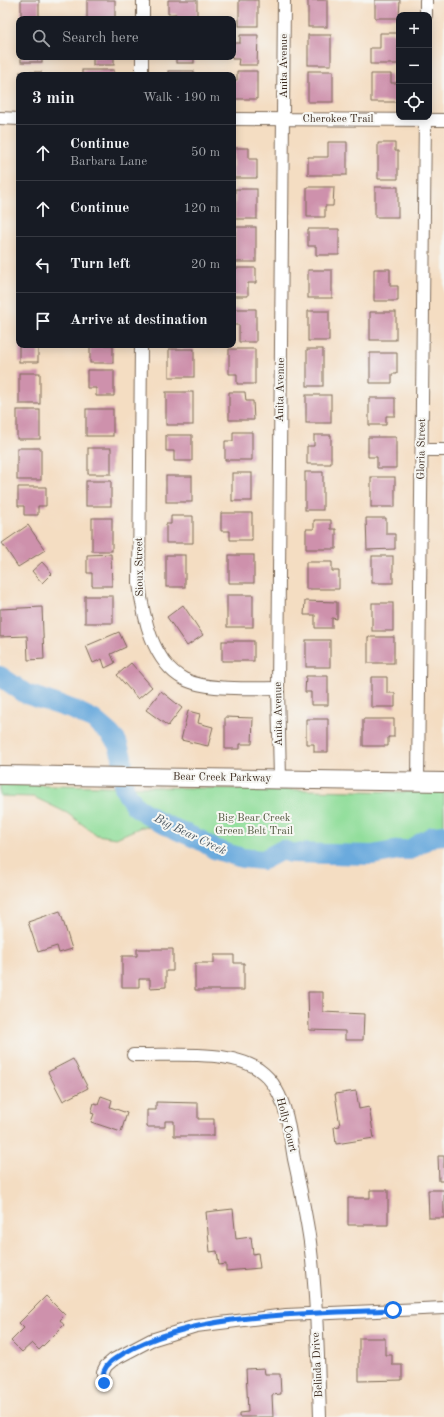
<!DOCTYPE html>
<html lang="en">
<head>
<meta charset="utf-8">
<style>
  body { margin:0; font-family:"Old Standard TT",serif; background:#20242c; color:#f1f3f6 }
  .controls { position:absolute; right:12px; top:12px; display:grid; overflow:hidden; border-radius:8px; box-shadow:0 2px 10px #0003 }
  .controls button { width:36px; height:36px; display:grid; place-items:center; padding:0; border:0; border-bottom:1px solid #363941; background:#171b24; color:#f1f3f6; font:20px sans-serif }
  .stop { position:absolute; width:12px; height:12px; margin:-9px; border:3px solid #1a73e8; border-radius:50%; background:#fff }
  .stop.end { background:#1a73e8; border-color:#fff; box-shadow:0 1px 4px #0008 }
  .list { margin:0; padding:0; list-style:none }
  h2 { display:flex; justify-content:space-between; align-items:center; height:52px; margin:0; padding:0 16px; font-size:17px }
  h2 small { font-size:13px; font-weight:400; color:#9ea1a6 }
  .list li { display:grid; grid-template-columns:26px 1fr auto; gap:12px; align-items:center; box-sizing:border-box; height:56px; padding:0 16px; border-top:1px solid #363941 }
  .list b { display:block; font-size:15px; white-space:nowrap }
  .list p { margin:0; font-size:13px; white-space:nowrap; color:#9ea1a6 }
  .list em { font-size:13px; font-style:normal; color:#9ea1a6 }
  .icon { flex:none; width:22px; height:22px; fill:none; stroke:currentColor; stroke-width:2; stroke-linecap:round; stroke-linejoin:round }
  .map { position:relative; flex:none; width:444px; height:1417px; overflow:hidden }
  .search { position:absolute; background:#171b24; box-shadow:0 2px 10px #0003; left:16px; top:16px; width:220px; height:44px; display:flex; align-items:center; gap:10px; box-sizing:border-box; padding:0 14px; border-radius:8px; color:#9ea1a6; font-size:15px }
  .panel { position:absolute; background:#171b24; box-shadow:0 2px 10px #0003; left:16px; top:72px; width:220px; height:276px; border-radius:8px }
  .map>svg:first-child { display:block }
  .green { fill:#92de9b; stroke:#66845c }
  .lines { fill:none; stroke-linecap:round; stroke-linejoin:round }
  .river { stroke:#6aaadd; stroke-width:20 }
  .building { fill:#ce91ac }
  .street-casing { stroke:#7c6957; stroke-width:14 }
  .secondary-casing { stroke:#7c6957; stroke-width:20 }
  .street { stroke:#fff; stroke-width:12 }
  .secondary { stroke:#fff; stroke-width:18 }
  .route { stroke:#1a73e8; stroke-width:5 }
  .labels { text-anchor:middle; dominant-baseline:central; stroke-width:4; stroke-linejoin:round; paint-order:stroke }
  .street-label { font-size:11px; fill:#3b2a1e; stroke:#f6f6f2 }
  .park-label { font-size:11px; fill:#51573d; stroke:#f6f6f2 }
  .water-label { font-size:12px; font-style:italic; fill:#4b5761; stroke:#f6f6f2 }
</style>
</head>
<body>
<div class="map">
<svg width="444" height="1417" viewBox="0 0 444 1417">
  <rect width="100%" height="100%" fill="#f6f6f2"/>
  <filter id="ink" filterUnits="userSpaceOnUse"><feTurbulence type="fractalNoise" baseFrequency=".025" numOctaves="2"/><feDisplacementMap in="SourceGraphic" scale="8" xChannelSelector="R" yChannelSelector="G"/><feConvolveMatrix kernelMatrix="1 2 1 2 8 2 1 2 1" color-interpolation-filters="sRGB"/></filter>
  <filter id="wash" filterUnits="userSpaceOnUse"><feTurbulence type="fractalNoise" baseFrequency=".012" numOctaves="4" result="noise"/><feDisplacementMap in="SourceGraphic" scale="16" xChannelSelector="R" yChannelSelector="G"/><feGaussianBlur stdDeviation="0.9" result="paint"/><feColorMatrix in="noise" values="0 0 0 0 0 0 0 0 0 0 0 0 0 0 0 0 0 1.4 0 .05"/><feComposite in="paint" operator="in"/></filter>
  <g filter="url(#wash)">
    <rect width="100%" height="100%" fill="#f4ddc2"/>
    <polygon class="green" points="0,784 407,792 444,791 444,835 432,836 409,850 372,855 291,853 282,850 263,860 242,858 168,828 141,827 116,838 97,835 67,813 34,797 0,796"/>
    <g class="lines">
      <polyline class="river" points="0,676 26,694 74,710 94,720 109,733 117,742 122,757 124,787 126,792 135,806 157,821 202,841 214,849 242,858 263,860 282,850 291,853 372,855 399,850 409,850 433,836 444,835"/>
    </g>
    <g id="blocks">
      <g class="building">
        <rect x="21" y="0" width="18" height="19"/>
        <polygon points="87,0 115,0 115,18 87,19"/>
        <polygon points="168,0 197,0 197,19 176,19 176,14 168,14"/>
        <rect x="239" y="0" width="19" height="26"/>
        <rect x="308" y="0" width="19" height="27"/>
        <polygon points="375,0 400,0 399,18 375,18"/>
        <polygon points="380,33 398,33 398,64 370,64 370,48 380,48"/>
        <polygon points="240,35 258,35 257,65 238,65 239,59 232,59 233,43 240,43"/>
        <rect x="308" y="35" width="23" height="30"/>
        <rect x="21" y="57" width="21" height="5"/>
        <rect x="93" y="57" width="21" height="8"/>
        <rect x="176" y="57" width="18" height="6"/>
        <rect x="82" y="70" width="32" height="5"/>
        <rect x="168" y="71" width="26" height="4"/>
        <polygon points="237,71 257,71 257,99 233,99 233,80 237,80"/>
        <rect x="308" y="71" width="25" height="31"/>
        <rect x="20" y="72" width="21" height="3"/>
        <polygon points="371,74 391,74 391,83 399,83 399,102 371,102"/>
        <polygon points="328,142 347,142 347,175 308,175 308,157 328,157"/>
        <polygon points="378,143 395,143 395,151 398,151 398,179 378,179"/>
        <polygon points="233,148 249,148 249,159 257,159 257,178 233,178"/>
        <polygon points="307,187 334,187 333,206 325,206 325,217 307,217"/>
        <rect x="375" y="187" width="23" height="30"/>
        <rect x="235" y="189" width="22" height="30"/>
        <rect x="235" y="227" width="21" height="35"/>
        <polygon points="308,229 339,229 339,255 316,255 316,246 308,246"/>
        <polygon points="233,268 256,268 256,283 248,283 248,296 233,296"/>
        <polygon points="374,269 390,269 390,286 398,286 398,301 374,301"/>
        <rect x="308" y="270" width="24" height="28"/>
        <polygon points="233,309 256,309 256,342 239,342 239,325 233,325"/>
        <rect x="308" y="311" width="21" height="30"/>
        <rect x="370" y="312" width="26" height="28"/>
        <rect x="19" y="345" width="19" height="17"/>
        <rect x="90" y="345" width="23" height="18"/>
        <rect x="169" y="349" width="25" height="28"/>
        <polygon points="229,349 255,349 255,384 237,384 237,374 229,374"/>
        <rect x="307" y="349" width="16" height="37"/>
        <polygon points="370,353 397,353 397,374 392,374 392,383 370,383"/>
        <polygon points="87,370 114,370 114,396 96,396 96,388 87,388"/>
        <rect x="19" y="373" width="21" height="31"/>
        <rect x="166" y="392" width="27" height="33"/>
        <polygon points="229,392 245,392 246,401 253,401 254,420 229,420"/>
        <rect x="306" y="395" width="25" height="28"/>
        <polygon points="369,398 395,398 395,416 386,416 386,425 369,425"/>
        <rect x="86" y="409" width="27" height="27"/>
        <rect x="17" y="410" width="23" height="29"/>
        <polygon points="233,432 252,432 252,460 225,460 225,441 233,441"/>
        <polygon points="166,435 192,435 192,461 174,461 174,451 166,451"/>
        <polygon points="314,435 331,435 331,464 307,464 307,446 314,446"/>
        <polygon points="368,437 396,437 396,468 377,468 377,457 368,457"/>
        <rect x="17" y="448" width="24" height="32"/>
        <rect x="88" y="448" width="23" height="26"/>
        <rect x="305" y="472" width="18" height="38"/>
        <rect x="232" y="473" width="20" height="28"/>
        <rect x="166" y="476" width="26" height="26"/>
        <rect x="371" y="477" width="24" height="30"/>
        <rect x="86" y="481" width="25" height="25"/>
        <polygon points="18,487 46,487 46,506 38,506 38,515 24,515 24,506 18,506"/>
        <polygon points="221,513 252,513 252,540 230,540 230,531 221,531"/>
        <polygon points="171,516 193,516 193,543 166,543 166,524 171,524"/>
        <rect x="92" y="518" width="20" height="33"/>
        <polygon points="366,518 386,518 386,534 395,534 395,549 367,550"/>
        <polygon points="314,520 331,520 331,529 336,529 336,549 306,549 306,529 314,529"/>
        <polygon points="28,525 45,550 18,567 2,543"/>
        <polygon points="111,554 112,586 92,586 92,573 87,573 87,555"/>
        <rect x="166" y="555" width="19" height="32"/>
        <rect x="229" y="555" width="25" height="28"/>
        <rect x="372" y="556" width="21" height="27"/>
        <polygon points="42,562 52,573 42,583 32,571"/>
        <polygon points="306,562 332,562 332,571 339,571 339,589 306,589"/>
        <rect x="227" y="595" width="26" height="32"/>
        <rect x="85" y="596" width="28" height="27"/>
        <polygon points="305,601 337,602 337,619 332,618 332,628 315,628 315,615 304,615"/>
        <rect x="372" y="603" width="21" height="28"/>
        <polygon points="183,605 203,635 187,646 167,617"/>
        <polygon points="42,607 44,659 28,660 27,636 0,637 0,609"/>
        <polygon points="119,632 126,647 111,654 115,663 105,668 102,659 93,663 86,646"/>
        <rect x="368" y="637" width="26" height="26"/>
        <rect x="306" y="640" width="24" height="27"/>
        <rect x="222" y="641" width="32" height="20"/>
        <polygon points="131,663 152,687 138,699 117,675"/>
        <polygon points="306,676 328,676 328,705 311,705 311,692 305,692"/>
        <polygon points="371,677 387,677 387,693 395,693 395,707 371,707"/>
        <polygon points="161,691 182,708 168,726 146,710"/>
        <polygon points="188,711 200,714 198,723 213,727 208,746 181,740"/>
        <polygon points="225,717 253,718 252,744 240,744 240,749 225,749"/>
        <polygon points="306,719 328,719 328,752 314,752 314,744 306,744"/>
        <polygon points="363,719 394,719 394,737 388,737 388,746 363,746"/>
        <polygon points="60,911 72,949 59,953 57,946 38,952 28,922"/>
        <polygon points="137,949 173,949 173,971 166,971 166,987 150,988 150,979 139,979 139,987 122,987 122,956 137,956"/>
        <polygon points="214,955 234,955 234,963 244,963 244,990 195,990 195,963 214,963"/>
        <polygon points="308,992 323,992 323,1012 364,1014 363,1040 345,1040 345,1031 309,1030"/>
        <polygon points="73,1059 88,1088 63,1101 48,1072"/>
        <polygon points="356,1091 359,1109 369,1107 374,1138 336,1144 334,1127 340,1126 335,1094"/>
        <polygon points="101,1096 112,1100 110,1107 127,1113 121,1132 91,1122 94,1114 91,1113 94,1103 98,1104"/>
        <polygon points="156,1102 198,1103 198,1119 214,1119 214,1136 174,1136 174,1121 165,1121 165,1127 147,1127 147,1110 156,1110"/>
        <polygon points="438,1156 444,1156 444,1181 439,1181"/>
        <polygon points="370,1190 388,1190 388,1225 348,1225 348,1198 370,1198"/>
        <polygon points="428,1190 444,1190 444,1218 429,1218"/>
        <polygon points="233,1209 236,1239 251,1237 253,1254 258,1253 260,1268 226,1271 226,1264 219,1265 217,1251 210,1252 206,1212"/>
        <polygon points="46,1296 65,1315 60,1320 64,1325 39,1350 32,1343 22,1352 11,1341 24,1328 19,1323"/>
        <polygon points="359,1338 385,1338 385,1355 392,1355 392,1365 402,1365 402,1380 359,1381"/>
        <polygon points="264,1368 265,1374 280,1374 281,1394 272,1395 273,1417 239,1417 239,1413 248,1412 246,1369"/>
      </g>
    </g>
  </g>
  <g filter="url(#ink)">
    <use href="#blocks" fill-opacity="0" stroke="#7c6957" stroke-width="1"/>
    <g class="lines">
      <defs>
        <g id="street">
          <polyline points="426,15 426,0"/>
          <polyline points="143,19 143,0"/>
          <polyline points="142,75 142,57"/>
          <polyline points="0,118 19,119"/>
          <polyline points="233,119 444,120"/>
          <path d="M 141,345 L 139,583 C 143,616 152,662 184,679 C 206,691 253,688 278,688"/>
          <polyline points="422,450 444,450"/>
          <polyline points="280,779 278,688 284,0"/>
          <polyline points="418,782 425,117"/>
          <path d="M 133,1055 C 169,1056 227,1049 258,1069 C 265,1074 272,1081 276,1089 C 288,1109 290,1136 294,1159 C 300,1186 306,1214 310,1242 C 317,1300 318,1359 320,1417"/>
          <polyline points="104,1383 103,1372 106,1366 113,1360 151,1340 196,1326 286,1315 444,1308"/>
        </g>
        <polyline id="secondary" points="0,775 444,782"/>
      </defs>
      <use href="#street" class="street-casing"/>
      <use href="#secondary" class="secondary-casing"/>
      <use href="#street" class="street"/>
      <use href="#secondary" class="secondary"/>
    </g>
  </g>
  <g class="lines" filter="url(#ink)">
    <path class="route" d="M 104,1383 C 104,1379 103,1374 104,1371 C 107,1362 117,1358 124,1353 C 197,1311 310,1314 393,1310"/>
  </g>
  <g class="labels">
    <g class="street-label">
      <text transform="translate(284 66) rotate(-90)">Anita Avenue</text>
      <text x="338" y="119">Cherokee Trail</text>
      <text transform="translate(281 390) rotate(-89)">Anita Avenue</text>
      <text transform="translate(422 449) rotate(-89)">Gloria Street</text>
      <text transform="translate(140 567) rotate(-91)">Sioux Street</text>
      <text transform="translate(279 714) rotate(-91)">Anita Avenue</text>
      <text transform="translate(222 778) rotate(1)">Bear Creek Parkway</text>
      <text transform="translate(286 1125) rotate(76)">Holly Court</text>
      <text transform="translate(318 1365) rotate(-93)">Belinda Drive</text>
    </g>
    <g class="park-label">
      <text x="254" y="818">Big Bear Creek<tspan x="254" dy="13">Green Belt Trail</tspan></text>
    </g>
    <g class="water-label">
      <text transform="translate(190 835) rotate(26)">Big Bear Creek</text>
    </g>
  </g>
</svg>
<div class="controls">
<button>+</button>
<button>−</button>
<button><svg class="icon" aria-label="locate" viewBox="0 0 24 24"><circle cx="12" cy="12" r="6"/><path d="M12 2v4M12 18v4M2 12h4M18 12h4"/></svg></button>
</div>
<div class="stop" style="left:393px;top:1310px"></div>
<div class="stop end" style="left:104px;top:1383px"></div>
<div class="search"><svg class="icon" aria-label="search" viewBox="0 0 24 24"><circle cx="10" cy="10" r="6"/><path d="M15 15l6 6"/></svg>Search here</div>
<section class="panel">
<h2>3 min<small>Walk · 190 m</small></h2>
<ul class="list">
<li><svg class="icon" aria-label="ahead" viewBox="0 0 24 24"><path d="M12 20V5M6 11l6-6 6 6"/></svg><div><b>Continue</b><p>Barbara Lane</p></div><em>50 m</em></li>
<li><svg class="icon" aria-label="ahead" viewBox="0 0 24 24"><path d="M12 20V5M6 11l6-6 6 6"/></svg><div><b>Continue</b></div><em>120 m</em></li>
<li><svg class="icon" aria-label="left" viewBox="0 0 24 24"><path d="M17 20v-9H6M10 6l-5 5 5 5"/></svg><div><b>Turn left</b></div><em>20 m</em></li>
<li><svg class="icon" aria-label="arrive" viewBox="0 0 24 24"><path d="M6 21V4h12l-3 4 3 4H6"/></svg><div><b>Arrive at destination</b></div></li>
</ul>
</section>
</div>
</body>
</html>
